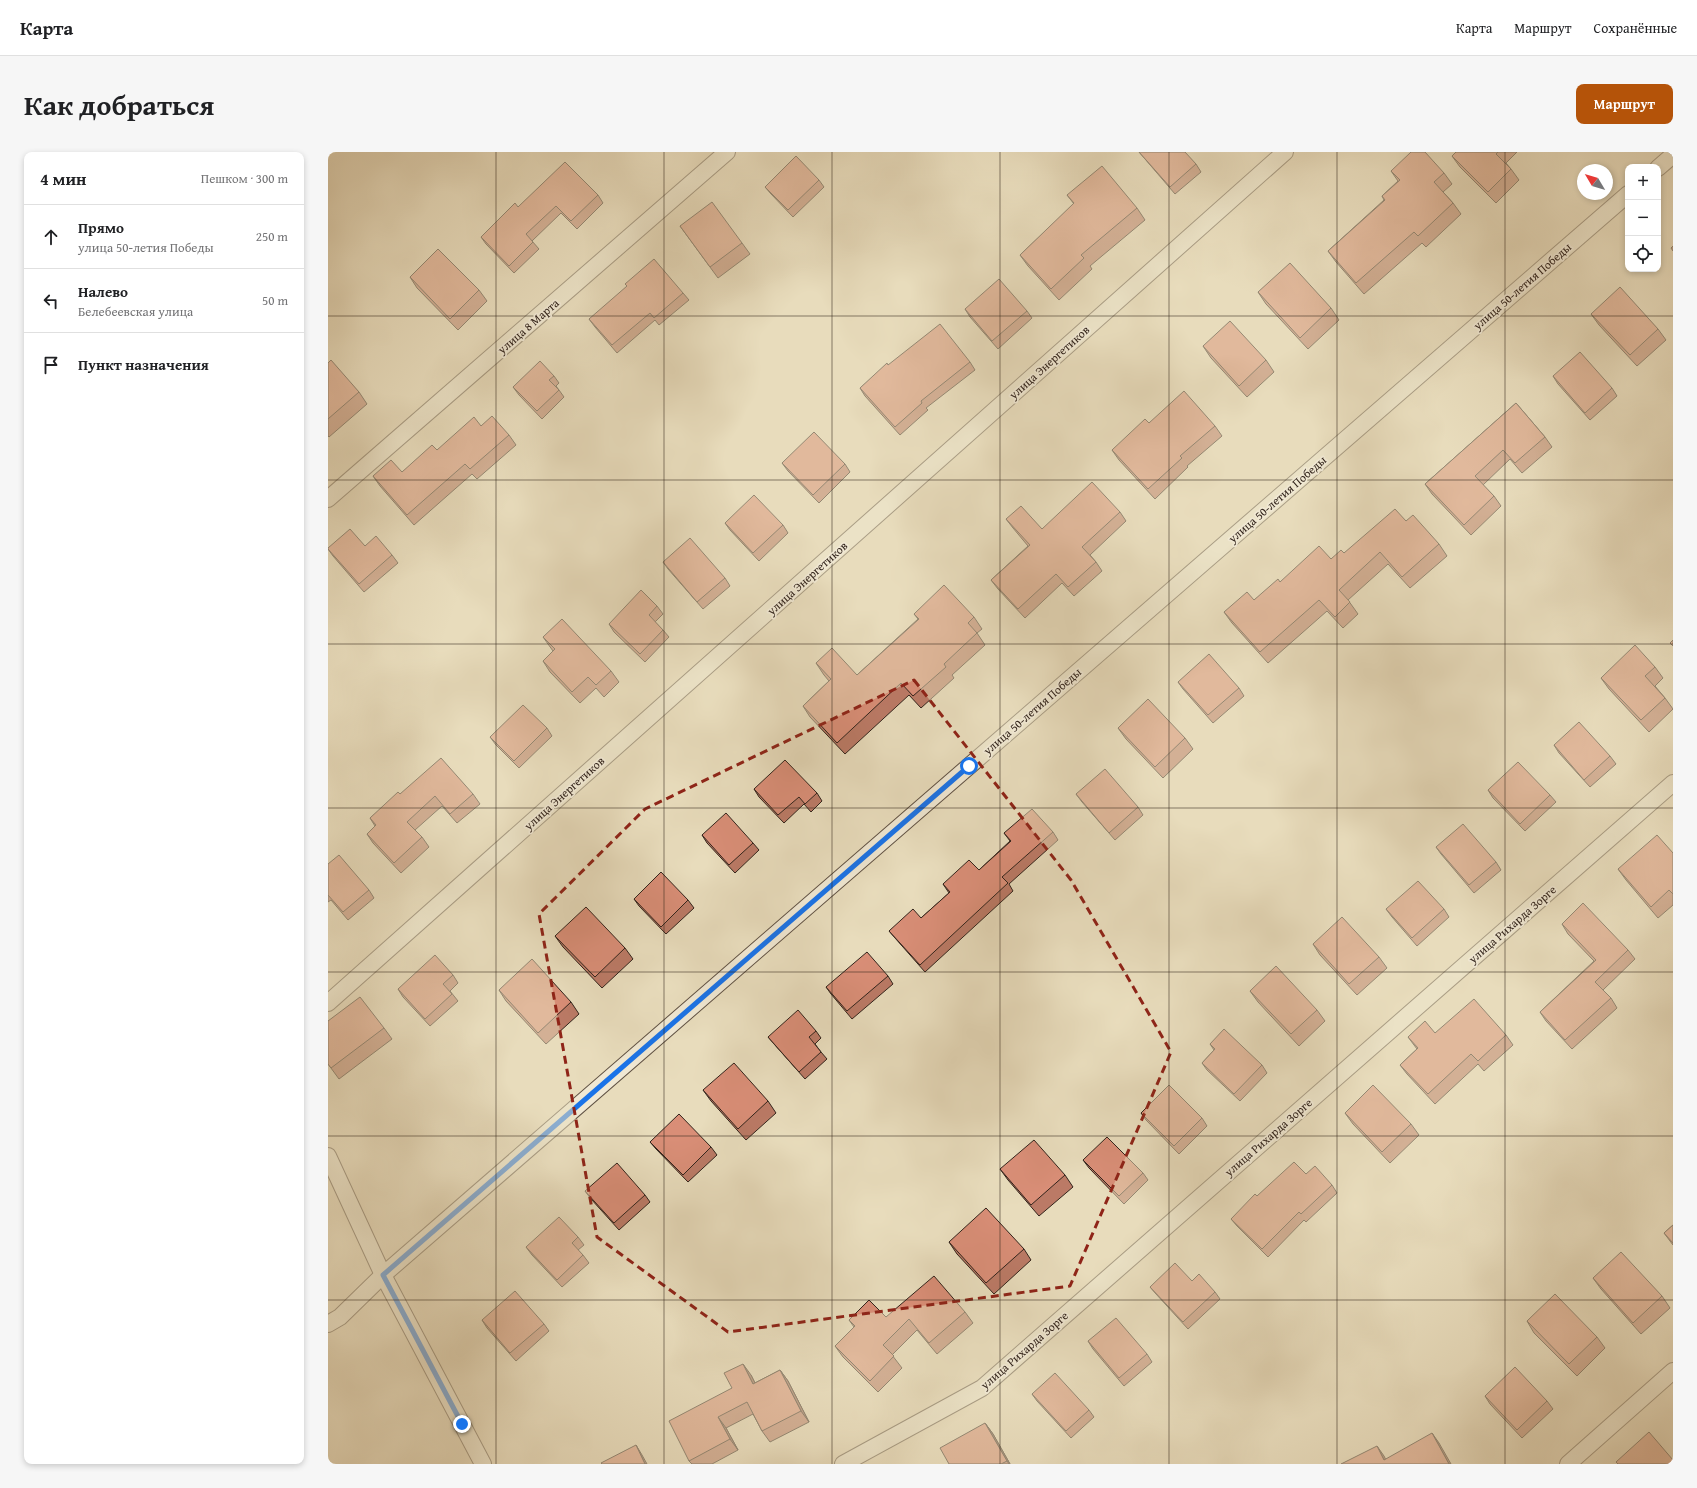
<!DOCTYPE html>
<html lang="ru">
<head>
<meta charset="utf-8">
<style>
  body { margin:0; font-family:"Gentium Book Plus",serif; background:#f6f6f6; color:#202124 }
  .controls { position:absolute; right:12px; top:12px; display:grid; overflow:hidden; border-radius:8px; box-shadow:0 2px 6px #0003 }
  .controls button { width:36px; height:36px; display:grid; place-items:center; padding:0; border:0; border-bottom:1px solid #e0e0e0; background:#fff; color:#202124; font:20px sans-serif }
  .compass { position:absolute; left:1249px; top:12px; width:36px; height:36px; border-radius:50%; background:#fff; box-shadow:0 2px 6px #0003; rotate:308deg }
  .stop { position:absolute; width:12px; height:12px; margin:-9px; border:3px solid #1a73e8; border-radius:50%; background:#fff }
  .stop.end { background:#1a73e8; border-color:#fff; box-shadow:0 1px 4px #0008 }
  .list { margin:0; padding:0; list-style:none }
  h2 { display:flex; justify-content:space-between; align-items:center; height:52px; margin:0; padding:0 16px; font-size:17px }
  h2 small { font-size:13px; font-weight:400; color:#757577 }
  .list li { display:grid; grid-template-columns:26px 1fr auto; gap:12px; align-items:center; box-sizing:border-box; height:64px; padding:0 16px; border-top:1px solid #e0e0e0 }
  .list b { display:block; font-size:15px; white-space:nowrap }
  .list p { margin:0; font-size:13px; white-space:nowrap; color:#757577 }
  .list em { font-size:13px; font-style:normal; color:#757577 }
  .icon { flex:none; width:22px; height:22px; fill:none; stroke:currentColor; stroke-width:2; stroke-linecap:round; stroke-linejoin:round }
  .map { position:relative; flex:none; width:1345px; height:1312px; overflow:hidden; border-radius:8px }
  header { display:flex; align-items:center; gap:24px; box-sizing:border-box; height:56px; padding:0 20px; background:#fff; border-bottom:1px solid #e0e0e0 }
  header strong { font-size:19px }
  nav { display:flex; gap:22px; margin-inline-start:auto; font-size:14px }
  .intro { display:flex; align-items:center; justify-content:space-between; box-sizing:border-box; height:96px; padding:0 24px }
  h1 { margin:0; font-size:28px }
  .button { padding:10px 18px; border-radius:8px; background:#b45309; color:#fff; font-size:14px; font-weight:700 }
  main { display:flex; gap:24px; padding:0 24px }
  aside { flex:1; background:#fff; border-radius:8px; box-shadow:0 2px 6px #0003 }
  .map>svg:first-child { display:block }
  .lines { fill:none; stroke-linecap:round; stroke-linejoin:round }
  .street-casing { stroke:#605244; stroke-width:18 }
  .street { stroke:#f0e8d3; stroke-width:16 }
  .wall { fill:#bb7a66; stroke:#32241c }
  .shaded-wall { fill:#986353; stroke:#32241c }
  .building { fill:#d98e77; stroke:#32241c }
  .route { stroke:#1a73e8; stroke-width:5 }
  .marked { fill:none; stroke:#8f2418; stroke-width:3; stroke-dasharray:8 5; stroke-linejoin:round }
  .grid { fill:none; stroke:#32241c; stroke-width:1; stroke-opacity:0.55 }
  .labels { text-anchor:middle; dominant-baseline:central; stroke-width:3.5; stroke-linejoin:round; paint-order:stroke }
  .street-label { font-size:12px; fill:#32241c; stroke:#f0e8d3 }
</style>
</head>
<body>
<header>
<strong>Карта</strong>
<nav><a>Карта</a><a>Маршрут</a><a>Сохранённые</a></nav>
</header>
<div class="intro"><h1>Как добраться</h1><a class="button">Маршрут</a></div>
<main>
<aside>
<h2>4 мин<small>Пешком · 300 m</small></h2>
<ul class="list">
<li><svg class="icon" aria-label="ahead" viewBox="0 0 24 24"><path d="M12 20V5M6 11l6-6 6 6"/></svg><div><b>Прямо</b><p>улица 50-летия Победы</p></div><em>250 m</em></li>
<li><svg class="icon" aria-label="left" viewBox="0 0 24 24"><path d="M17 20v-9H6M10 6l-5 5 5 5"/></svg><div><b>Налево</b><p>Белебеевская улица</p></div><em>50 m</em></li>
<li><svg class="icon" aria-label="arrive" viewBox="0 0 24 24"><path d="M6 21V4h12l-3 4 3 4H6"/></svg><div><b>Пункт назначения</b></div></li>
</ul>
</aside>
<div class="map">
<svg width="1345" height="1312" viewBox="0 0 1345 1312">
  <rect width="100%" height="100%" fill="#e8dcbc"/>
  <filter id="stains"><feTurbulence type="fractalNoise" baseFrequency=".005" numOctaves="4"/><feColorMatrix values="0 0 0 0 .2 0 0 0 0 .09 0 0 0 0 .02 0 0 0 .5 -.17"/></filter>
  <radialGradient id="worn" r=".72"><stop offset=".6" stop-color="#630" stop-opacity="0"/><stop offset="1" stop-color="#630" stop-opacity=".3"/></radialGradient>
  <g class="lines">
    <defs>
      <g id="street">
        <polyline points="1330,16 1345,3"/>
        <polyline points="0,347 399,0"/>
        <polyline points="0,851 957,0"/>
        <polyline points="0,1004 55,1123 155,1312"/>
        <polyline points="0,1172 12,1165 55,1123 1300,42"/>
        <polyline points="515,1312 654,1236 1345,631"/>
        <polyline points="1240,1312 1345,1219"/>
      </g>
    </defs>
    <use href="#street" class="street-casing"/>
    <use href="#street" class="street"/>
  </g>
  <g class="wall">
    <polygon points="811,0 868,12 873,20 847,42"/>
    <polygon points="1128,0 1189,0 1178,11 1183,17 1191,28 1168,51 1132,15 1124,4"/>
    <polygon points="1063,19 1116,21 1124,32 1115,40 1125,51 1133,62 1098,95 1094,91 1036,142 1008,110 1000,99 1056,48 1054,44 1070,29"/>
    <polygon points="491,28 496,35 465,65 443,42 437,35"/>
    <polygon points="270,43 275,51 249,77 233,61 204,89 211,97 186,121 158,92 153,85 190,55"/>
    <polygon points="739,43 809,56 817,68 762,114 764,117 731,148 700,114 692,103 746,52"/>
    <polygon points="352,74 414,91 422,102 390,126"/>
    <polygon points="82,125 151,138 159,149 130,178 89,136"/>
    <polygon points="930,140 1003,156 1011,168 980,197 938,152"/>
    <polygon points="355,141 361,148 331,173 327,168 289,201 267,175 261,167"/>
    <polygon points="637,157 699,159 704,166 670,197 642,165"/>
    <polygon points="1263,162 1330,177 1338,188 1309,214 1271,173"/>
    <polygon points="875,194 938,208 946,220 919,245 883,206"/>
    <polygon points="642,210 647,218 598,256 600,258 572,283 537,244 532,236 560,213"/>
    <polygon points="0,211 31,240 39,252 1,285 0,284"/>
    <polygon points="226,224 231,231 228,234 231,238 236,245 214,267 191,243 185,235"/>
    <polygon points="1225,224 1284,236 1289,244 1262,268 1230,232"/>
    <polygon points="1188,251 1217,285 1224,295 1194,321 1182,307 1155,333 1166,344 1173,354 1143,383 1104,342 1097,332"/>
    <polygon points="821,271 887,274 894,284 859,314 860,315 827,347 791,308 784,298"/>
    <polygon points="153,274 181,283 188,293 149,327 144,322 86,373 52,334 45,324 74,320 109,298"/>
    <polygon points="454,311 517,312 522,320 491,351 460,319"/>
    <polygon points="792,360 798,369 762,403 768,410 774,419 746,444 734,431 697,466 670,437 663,428 700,394 685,376 678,367 714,377"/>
    <polygon points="1078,369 1111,392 1119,404 1082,436 1060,412 1020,448 1030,462 1015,476 999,459 940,511 904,471 896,460 926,448 952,430 1016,401"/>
    <polygon points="397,371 455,373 460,381 431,409 402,378"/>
    <polygon points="37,394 64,403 70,411 36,440 5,404 0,397"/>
    <polygon points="335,410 397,426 402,434 375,457 340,417"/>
    <polygon points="329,454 335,462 327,470 335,478 341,485 317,510 286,480 281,472"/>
    <polygon points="586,462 646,465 654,477 649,481 657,493 624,523 626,526 593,556 581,543 517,602 482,565 475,554 501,529 496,523 488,511 529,523 590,467"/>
    <polygon points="215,485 283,519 291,530 276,545 268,536 252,551 222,520 215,509 225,499"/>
    <polygon points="1327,515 1335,526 1327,534 1337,546 1345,557 1321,580 1281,537 1273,526"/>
    <polygon points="850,530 911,536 916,544 885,571 855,537"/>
    <polygon points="219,576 224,584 191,616 168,593 162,585"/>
    <polygon points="790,576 857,586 865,597 835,626 798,587"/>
    <polygon points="1226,593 1282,604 1288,612 1262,635 1231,601"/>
    <polygon points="426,637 489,641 494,649 483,660 476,652 456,671 431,645"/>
    <polygon points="1160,638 1222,643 1228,650 1197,679 1165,646"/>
    <polygon points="72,642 145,642 152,652 129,671 114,654 87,678 94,685 101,695 73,721 45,691 39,682 47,674 42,666"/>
    <polygon points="748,642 810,655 815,663 787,688 754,650"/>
    <polygon points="725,680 730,688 681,732 685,739 597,820 567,786 561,779 593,766 621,741 615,732 651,718 682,689 676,681"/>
    <polygon points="374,683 425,691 431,698 407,721 379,691"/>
    <polygon points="1108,695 1168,710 1173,718 1146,741 1113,702"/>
    <polygon points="1345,701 1345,753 1330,766 1298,728 1290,717"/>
    <polygon points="0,712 41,738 46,746 20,768 3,748 0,750"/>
    <polygon points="306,747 360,748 366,756 338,782 311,754"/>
    <polygon points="1058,757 1116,757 1121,765 1089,794 1064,765"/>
    <polygon points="1234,772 1300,798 1307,807 1275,838 1283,846 1289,856 1244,897 1218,869 1212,860 1266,809 1240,782"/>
    <polygon points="227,784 297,796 305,807 274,836 235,795"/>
    <polygon points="985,792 1051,805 1059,816 1029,843 992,803"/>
    <polygon points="125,823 130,831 122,839 130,849 102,874 75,845 70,837"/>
    <polygon points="560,824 565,832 524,867 503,842 498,835"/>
    <polygon points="171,838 243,850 251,862 218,892 178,849"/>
    <polygon points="922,839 989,858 997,869 971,894 930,850"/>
    <polygon points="0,869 56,876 64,887 11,927 0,912"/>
    <polygon points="488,879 493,886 487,892 493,900 499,907 477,927 446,892 440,885"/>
    <polygon points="1107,881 1178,883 1185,893 1156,919 1150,912 1107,952 1079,922 1072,913 1089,897 1080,885"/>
    <polygon points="882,892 934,913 939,921 912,949 879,918 874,911 886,898"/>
    <polygon points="375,938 440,949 448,961 418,988 383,949"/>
    <polygon points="813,961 874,966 879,974 851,1002 818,968"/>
    <polygon points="1017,961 1083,972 1091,983 1062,1011 1025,972"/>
    <polygon points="322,990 383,995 389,1003 360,1030 328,997"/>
    <polygon points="755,1008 815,1021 820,1028 796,1052 761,1016"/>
    <polygon points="672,1017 737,1023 745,1035 711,1064 680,1028"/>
    <polygon points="978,1022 1004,1033 1009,1041 978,1070 976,1068 940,1105 909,1074 903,1067 929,1044"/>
    <polygon points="257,1039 317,1043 322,1050 291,1078 263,1047"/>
    <polygon points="1345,1073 1345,1093 1336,1081"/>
    <polygon points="250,1085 256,1093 250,1098 255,1103 261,1111 234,1135 204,1103 198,1095"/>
    <polygon points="621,1090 696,1097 703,1108 666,1142 629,1102"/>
    <polygon points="1265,1126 1334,1144 1342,1156 1313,1182 1273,1137"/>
    <polygon points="864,1129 887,1140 892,1147 860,1177 828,1142 822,1135"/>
    <polygon points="637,1160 645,1171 609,1202 589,1178 564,1203 574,1216 550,1240 515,1205 507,1194 526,1175 521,1168"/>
    <polygon points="154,1168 216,1172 221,1179 188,1209 159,1176"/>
    <polygon points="1199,1169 1269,1185 1277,1196 1249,1224 1206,1181"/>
    <polygon points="760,1189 819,1202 824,1210 796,1234 765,1197"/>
    <polygon points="452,1218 460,1229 481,1270 442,1290 434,1279 425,1262 398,1276 410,1298 384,1312 364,1312 361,1309 404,1236 423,1223 427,1231"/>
    <polygon points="704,1242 761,1258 766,1265 743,1286 709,1249"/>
    <polygon points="1157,1244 1219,1249 1225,1257 1194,1286 1162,1252"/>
    <polygon points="657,1271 665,1282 682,1312 621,1312"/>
  </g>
  <g class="shaded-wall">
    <polygon points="415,1212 423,1223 433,1243 425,1232"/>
    <polygon points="452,1218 460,1229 481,1270 473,1259"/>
    <polygon points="390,1265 398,1276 410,1298 402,1287"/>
    <polygon points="657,1271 665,1282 682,1312 681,1312 679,1309"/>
    <polygon points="1104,1281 1111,1291 1123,1312 1121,1312"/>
    <polygon points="308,1293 314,1303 319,1312 317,1312"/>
    <polygon points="1049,1294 1056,1304 1060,1312 1056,1308"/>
  </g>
  <g class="building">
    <polygon points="811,0 857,0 868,12 842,35"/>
    <polygon points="1083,0 1097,0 1116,21 1106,30 1125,51 1090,84 1086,80 1028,131 1000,99 1057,48 1054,44 1072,28 1063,19"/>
    <polygon points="1128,0 1170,0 1168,2 1183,17 1160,40 1124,4"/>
    <polygon points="468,4 491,28 460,58 437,35"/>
    <polygon points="237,10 270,43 243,69 228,54 198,82 205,90 181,114 153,85 187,51 190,55"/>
    <polygon points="774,14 809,56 753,103 756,106 723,137 692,103 746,51 739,43"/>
    <polygon points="384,50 414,91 382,115 352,74"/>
    <polygon points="1345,94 1345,99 1343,96"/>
    <polygon points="110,97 151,138 122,167 82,125"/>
    <polygon points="326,107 355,141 326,166 322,161 284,193 261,167 299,134 297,132"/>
    <polygon points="962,111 1003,156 972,186 930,140"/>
    <polygon points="671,127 699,159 664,189 637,157"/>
    <polygon points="1292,135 1330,177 1302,203 1263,162"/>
    <polygon points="902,169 938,208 911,234 875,194"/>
    <polygon points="612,172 642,210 593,249 594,251 567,275 532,236 559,211 560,213"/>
    <polygon points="1252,200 1284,236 1257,261 1225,224"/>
    <polygon points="3,208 31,240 0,267 0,211"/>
    <polygon points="212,209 226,224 221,228 231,238 209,259 185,235"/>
    <polygon points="856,239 887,274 852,304 854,306 820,337 784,298 817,267 821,271"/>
    <polygon points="1188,251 1217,285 1187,311 1175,298 1147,324 1166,344 1136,373 1097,332"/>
    <polygon points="164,264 181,283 142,317 137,312 79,363 45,324 63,308 74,320 104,293 109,298 146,265 153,274"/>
    <polygon points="486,280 517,312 485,343 454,311"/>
    <polygon points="764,330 792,360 754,395 768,410 740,435 728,422 690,457 663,428 702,393 678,367 693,354 714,377"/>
    <polygon points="426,343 455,373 425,401 397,371"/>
    <polygon points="1067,357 1078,369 1085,363 1111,392 1074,425 1052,400 1011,438 1022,450 1007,465 991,448 932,500 896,460 919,440 926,448 950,427 952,430 991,394 1003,407 1013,398 1016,401"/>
    <polygon points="22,377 37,394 48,384 64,403 31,432 0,397 0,396"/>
    <polygon points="362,386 397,426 369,450 335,410"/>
    <polygon points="616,433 646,465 640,471 649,481 616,512 618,515 585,544 573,531 509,591 475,554 503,527 488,511 504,496 529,523 591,467 586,462"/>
    <polygon points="313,438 329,454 321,463 335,478 312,502 281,472"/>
    <polygon points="234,467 283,519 268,533 260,525 244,540 215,509 227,497 215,485"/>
    <polygon points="1345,488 1345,494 1342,491"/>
    <polygon points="1307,493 1327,515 1317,524 1337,546 1313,568 1273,526"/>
    <polygon points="881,502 911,536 880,563 850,530"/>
    <polygon points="820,547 857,586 827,615 790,576"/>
    <polygon points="195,553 219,576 186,609 162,585"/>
    <polygon points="1251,570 1282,604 1256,628 1226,593"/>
    <polygon points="113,606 145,642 122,662 107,644 79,670 94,685 66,711 39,682 48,673 42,666 70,640 72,642"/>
    <polygon points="457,608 489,641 477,652 471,645 450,663 426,637"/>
    <polygon points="1190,610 1222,643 1192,672 1160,638"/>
    <polygon points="777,617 810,655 781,681 748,642"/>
    <polygon points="704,657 725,680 674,725 680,731 592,813 561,779 585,757 593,766 622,740 615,732 641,708 651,718 683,689 676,681"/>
    <polygon points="398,661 425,691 401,713 374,683"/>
    <polygon points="1135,672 1168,710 1141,733 1108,695"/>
    <polygon points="1329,683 1345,701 1345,742 1341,738 1323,755 1290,717"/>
    <polygon points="11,703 41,738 15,760 0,743 0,712"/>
    <polygon points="333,720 360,748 333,775 306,747"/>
    <polygon points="1090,729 1116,757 1084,786 1058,757"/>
    <polygon points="1255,751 1300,798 1267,830 1283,846 1237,888 1212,860 1268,808 1234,772"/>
    <polygon points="258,755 297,796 267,825 227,784"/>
    <polygon points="1014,765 1051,805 1021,832 985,792"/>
    <polygon points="539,800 560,824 519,859 498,835"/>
    <polygon points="107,803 125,823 115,832 124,842 97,867 70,837"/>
    <polygon points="204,807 243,850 210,881 171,838"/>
    <polygon points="948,814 989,858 963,882 922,839"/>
    <polygon points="32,845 56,876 3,916 0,912 0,869"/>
    <polygon points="1146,847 1178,883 1150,909 1143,902 1100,942 1072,913 1090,896 1080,885 1097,869 1107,881"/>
    <polygon points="470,858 488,879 481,885 493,900 471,920 440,885"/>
    <polygon points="896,877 934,913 906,942 874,911 887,897 882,892"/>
    <polygon points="406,911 440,949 410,977 375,938"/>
    <polygon points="841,933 874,966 846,994 813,961"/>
    <polygon points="1045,933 1083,972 1054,1000 1017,961"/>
    <polygon points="351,962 383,995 355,1023 322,990"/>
    <polygon points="779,985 815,1021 791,1044 755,1008"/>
    <polygon points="706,988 737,1023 703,1053 672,1017"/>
    <polygon points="966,1010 978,1022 987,1014 1004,1033 973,1062 971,1060 934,1097 903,1067 927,1042 929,1044"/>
    <polygon points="289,1011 317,1043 286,1071 257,1039"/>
    <polygon points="658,1056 696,1097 658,1131 621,1090"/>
    <polygon points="231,1065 250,1085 244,1091 255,1103 229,1128 198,1095"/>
    <polygon points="1345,1073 1345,1091 1336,1081"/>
    <polygon points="1293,1100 1334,1144 1305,1171 1265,1126"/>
    <polygon points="847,1111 864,1129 871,1122 887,1140 855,1170 822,1135"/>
    <polygon points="606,1124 637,1160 601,1191 581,1167 555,1193 566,1204 542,1229 507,1194 527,1174 521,1168 541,1148 558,1165"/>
    <polygon points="187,1139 216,1172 182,1201 154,1168"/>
    <polygon points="1227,1142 1269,1185 1241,1212 1199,1169"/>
    <polygon points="788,1166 819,1202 791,1226 760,1189"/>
    <polygon points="415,1212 425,1232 452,1218 473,1259 434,1279 419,1250 390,1265 402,1287 361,1309 341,1269 404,1236 396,1221"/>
    <polygon points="1187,1215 1219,1249 1189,1278 1157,1244"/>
    <polygon points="727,1221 761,1258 738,1279 704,1242"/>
    <polygon points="657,1271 679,1309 673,1312 621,1312 612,1296"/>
    <polygon points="1321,1280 1345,1308 1345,1312 1290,1312 1288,1310"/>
    <polygon points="1104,1281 1121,1312 1013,1312 1049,1294 1056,1308"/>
    <polygon points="308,1293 317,1312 274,1312 273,1311"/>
  </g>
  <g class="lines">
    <polyline class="route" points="134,1272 55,1123 641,614"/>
  </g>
  <path d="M0 0H1345V1312H0ZM 586,528 L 743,728 L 843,900 L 742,1134 L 400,1180 L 269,1085 L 211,762 L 317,657 Z" fill="#e8dcbc" fill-opacity=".55" fill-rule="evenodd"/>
  <path class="marked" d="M 586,528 L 743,728 L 843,900 L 742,1134 L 400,1180 L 269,1085 L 211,762 L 317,657 Z"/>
  <path class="grid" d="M 168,0 L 168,1312M 336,0 L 336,1312M 504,0 L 504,1312M 672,0 L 672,1312M 841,0 L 841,1312M 1009,0 L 1009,1312M 1177,0 L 1177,1312M 0,164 L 1345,164M 0,328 L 1345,328M 0,492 L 1345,492M 0,656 L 1345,656M 0,820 L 1345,820M 0,984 L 1345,984M 0,1148 L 1345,1148"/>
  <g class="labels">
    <g class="street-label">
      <text transform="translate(1194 134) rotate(-41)">улица 50-летия Победы</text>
      <text transform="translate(200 174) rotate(-41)">улица 8 Марта</text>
      <text transform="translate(721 210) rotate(-42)">улица Энергетиков</text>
      <text transform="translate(949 347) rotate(-41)">улица 50-летия Победы</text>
      <text transform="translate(479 426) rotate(-42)">улица Энергетиков</text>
      <text transform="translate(704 559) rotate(-41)">улица 50-летия Победы</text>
      <text transform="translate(236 641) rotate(-42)">улица Энергетиков</text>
      <text transform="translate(1184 772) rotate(-41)">улица Рихарда Зорге</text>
      <text transform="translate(940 985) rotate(-41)">улица Рихарда Зорге</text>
      <text transform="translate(696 1198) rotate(-41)">улица Рихарда Зорге</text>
    </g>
  </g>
  <rect width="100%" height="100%" filter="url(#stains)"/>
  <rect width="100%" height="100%" fill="url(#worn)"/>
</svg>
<div class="controls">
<button>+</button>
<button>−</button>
<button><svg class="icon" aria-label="locate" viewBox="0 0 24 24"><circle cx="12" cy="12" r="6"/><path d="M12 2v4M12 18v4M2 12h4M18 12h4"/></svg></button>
</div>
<svg class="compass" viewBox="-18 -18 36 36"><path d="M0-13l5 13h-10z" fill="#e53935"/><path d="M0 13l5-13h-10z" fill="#757577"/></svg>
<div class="stop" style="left:641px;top:614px"></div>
<div class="stop end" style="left:134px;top:1272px"></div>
</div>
</main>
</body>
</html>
